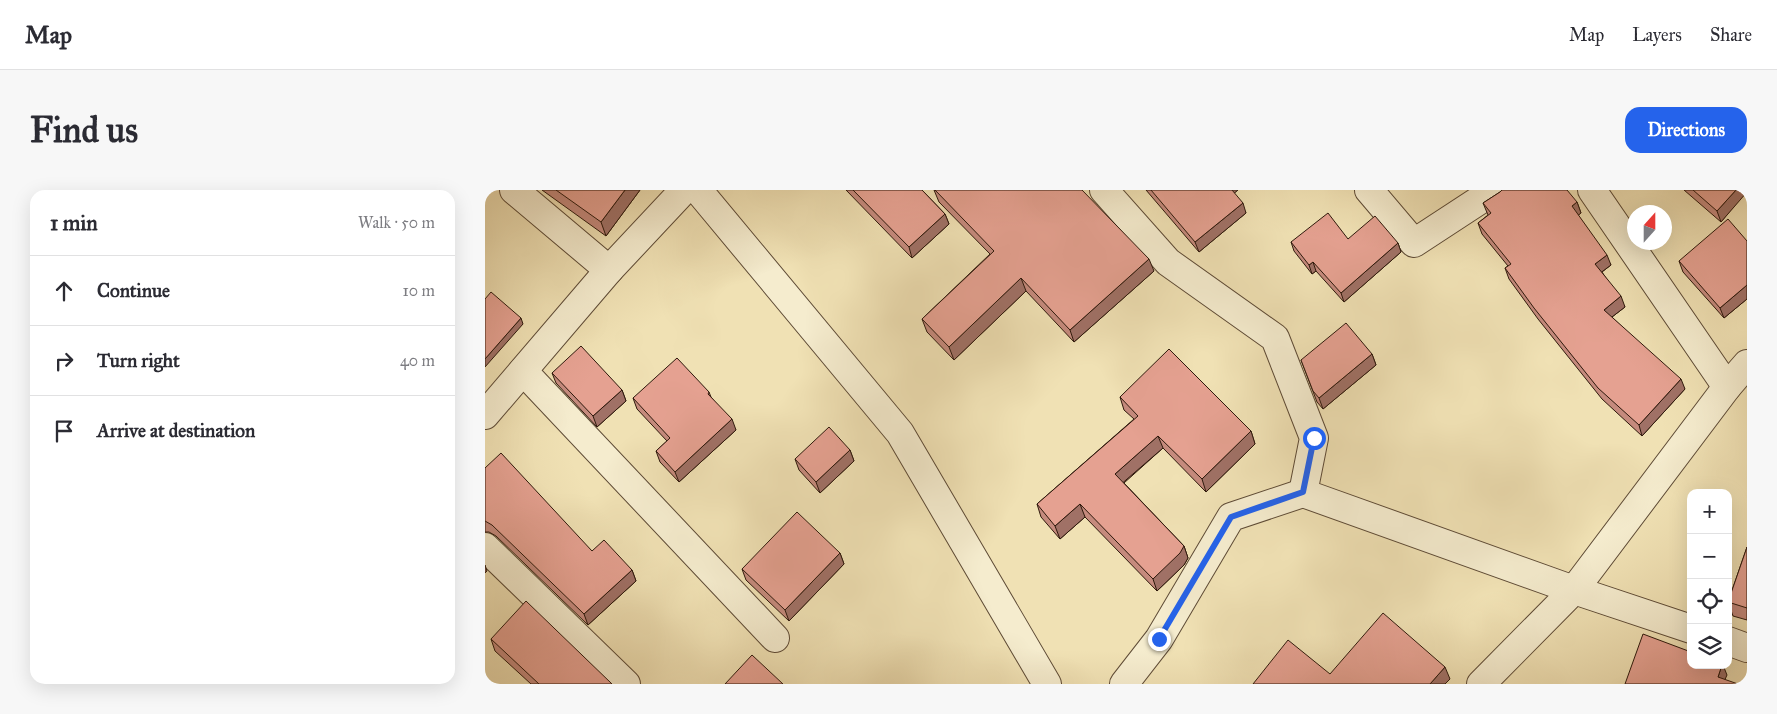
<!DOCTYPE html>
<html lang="en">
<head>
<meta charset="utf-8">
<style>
  body { margin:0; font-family:"IM FELL Great Primer",serif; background:#f7f7f7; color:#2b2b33 }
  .controls { position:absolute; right:15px; bottom:15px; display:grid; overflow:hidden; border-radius:10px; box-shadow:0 5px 20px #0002 }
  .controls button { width:45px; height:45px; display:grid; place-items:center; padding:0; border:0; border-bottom:1px solid #e1e1e2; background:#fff; color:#2b2b33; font:25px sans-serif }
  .compass { position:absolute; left:1142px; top:15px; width:45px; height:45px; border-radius:50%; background:#fff; box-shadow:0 5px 20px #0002; rotate:21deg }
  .stop { position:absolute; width:15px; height:15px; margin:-11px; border:4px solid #2563eb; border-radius:50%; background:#fff }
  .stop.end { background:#2563eb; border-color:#fff; box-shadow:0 1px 5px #0008 }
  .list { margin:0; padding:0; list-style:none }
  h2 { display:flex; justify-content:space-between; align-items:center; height:65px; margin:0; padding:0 20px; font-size:21px }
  h2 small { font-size:16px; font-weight:400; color:#7c7c81 }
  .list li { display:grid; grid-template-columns:32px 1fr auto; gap:15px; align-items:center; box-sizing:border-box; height:70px; padding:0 20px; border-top:1px solid #e1e1e2 }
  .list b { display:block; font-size:19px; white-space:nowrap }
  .list em { font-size:16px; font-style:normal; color:#7c7c81 }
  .icon { flex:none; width:28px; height:28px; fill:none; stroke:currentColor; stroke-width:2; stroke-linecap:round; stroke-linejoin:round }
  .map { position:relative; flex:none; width:1262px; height:494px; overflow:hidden; border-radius:15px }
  header { display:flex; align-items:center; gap:30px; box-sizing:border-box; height:70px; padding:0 25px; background:#fff; border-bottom:1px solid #e1e1e2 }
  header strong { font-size:24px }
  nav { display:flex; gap:28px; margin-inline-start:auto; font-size:18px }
  .intro { display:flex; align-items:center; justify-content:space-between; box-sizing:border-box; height:120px; padding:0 30px }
  h1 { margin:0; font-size:35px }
  .button { padding:12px 22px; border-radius:15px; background:#2563eb; color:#fff; font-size:18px; font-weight:700 }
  main { display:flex; gap:30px; padding:0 30px }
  aside { flex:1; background:#fff; border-radius:15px; box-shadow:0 5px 20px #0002 }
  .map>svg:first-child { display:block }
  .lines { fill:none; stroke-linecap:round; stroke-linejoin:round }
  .street-casing { stroke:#5e4b36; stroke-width:30 }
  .street { stroke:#f5ecce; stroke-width:28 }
  .wall { fill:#c58a7d; stroke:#2e190c }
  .shaded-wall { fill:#a07166; stroke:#2e190c }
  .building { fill:#e5a191; stroke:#2e190c }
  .route { stroke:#2563eb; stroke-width:6 }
</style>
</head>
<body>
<header>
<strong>Map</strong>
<nav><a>Map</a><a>Layers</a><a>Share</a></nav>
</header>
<div class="intro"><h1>Find us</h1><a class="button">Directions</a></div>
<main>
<aside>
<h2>1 min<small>Walk · 50 m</small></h2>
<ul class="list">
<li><svg class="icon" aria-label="ahead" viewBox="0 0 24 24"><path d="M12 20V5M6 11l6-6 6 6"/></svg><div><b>Continue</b></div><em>10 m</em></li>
<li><svg class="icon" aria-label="right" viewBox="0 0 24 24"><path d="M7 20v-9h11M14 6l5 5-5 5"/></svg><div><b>Turn right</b></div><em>40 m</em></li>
<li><svg class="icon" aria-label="arrive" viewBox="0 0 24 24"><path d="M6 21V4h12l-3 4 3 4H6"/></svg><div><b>Arrive at destination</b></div></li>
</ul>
</aside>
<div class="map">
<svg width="1262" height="494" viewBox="0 0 1262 494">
  <rect width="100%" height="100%" fill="#f0e1b4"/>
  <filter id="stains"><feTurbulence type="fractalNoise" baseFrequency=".004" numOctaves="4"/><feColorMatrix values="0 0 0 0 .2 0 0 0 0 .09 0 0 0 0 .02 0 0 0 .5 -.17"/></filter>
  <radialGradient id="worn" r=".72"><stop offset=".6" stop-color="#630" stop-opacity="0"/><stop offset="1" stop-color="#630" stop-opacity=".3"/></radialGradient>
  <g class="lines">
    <defs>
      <g id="street">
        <polyline points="29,0 124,80"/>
        <polyline points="213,0 415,243 562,494"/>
        <polyline points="619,0 683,72 790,148 829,248 818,303 1089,400 1206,439"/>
        <polyline points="884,0 929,53 1010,0"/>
        <polyline points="1107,0 1242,197"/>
        <polyline points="38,181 290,448"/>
        <polyline points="0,225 124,80 199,0"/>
        <polyline points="0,357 141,494"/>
        <polyline points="1243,451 1262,458"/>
        <polyline points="639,494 674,449 746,327 818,303"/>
        <polyline points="996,494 1089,400 1242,197 1262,174"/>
      </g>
    </defs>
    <use href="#street" class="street-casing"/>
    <use href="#street" class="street"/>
  </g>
  <g class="wall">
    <polygon points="57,0 155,0 121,46"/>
    <polygon points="361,0 437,0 460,24 464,34 427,68"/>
    <polygon points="449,0 669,81 589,152 541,101 469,170 442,142 437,129 505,64 454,12"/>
    <polygon points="661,0 753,0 749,3 761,23 714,62"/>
    <polygon points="1199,0 1262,0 1236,32"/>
    <polygon points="1015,2 1092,12 1096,23 1093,25 1126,75 1117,82 1140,117 1127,127 1200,199 1157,246 1117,209 1053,129 1024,89 1020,78 1023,76 997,44 993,33 1003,25 998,13"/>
    <polygon points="863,49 913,53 916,62 859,112 831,81 827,84 809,61 806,52"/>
    <polygon points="1262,51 1262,109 1239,128 1198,82 1194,71"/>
    <polygon points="887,164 891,175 838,219 832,212 816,170"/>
    <polygon points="67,183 137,200 141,211 112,237 71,193"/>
    <polygon points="224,202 226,207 251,240 194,292 175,272 171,261 182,251 152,219 148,208"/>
    <polygon points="635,207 766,241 770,254 721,302 678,258 639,293 699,356 703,368 699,375 672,401 600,327 575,349 556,327 552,314 649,229 639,220"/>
    <polygon points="365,260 369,271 335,303 314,280 310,269"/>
    <polygon points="0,278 107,361 147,380 151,391 103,435 11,346 4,342 0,342"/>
    <polygon points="1262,357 1262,430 1248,426 1243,412"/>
    <polygon points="355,363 359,374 304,431 261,390 257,379"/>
    <polygon points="6,449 126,493 127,494 46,494 10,461"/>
  </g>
  <g class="shaded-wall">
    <polygon points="140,0 155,0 121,46 116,32"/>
    <polygon points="745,0 753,0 747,5"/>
    <polygon points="1251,0 1262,0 1262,2 1236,32 1232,21"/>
    <polygon points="1092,12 1096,23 1091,27 1087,16"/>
    <polygon points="758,13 761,23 714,62 710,52"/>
    <polygon points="460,24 464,34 427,68 424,57"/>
    <polygon points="913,53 916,62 859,112 856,103"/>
    <polygon points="1122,65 1126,75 1114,84 1110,74"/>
    <polygon points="664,69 669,81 589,152 585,140"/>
    <polygon points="828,72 831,81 827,84 824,75"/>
    <polygon points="536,88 541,101 469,170 464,157"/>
    <polygon points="1262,95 1262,109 1239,128 1235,118"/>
    <polygon points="1136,106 1140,117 1123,130 1119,120"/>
    <polygon points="36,128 38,134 0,177 0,169"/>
    <polygon points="887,164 891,175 838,219 834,208"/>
    <polygon points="1196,189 1200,199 1157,246 1154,235"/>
    <polygon points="137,200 141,211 112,237 108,226"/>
    <polygon points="247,229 251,240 194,292 190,282"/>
    <polygon points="766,241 770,254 721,302 717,289"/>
    <polygon points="673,246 678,258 634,296 630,284"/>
    <polygon points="365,260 369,271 335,303 331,292"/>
    <polygon points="595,314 600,327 575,349 570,336"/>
    <polygon points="699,356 703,368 699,375 672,401 668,389"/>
    <polygon points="355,363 359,374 304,431 300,420"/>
    <polygon points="0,375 2,381 0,383"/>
    <polygon points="147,380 151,391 103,435 99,424"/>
    <polygon points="1237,475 1238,475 1242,485 1238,494 1233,487"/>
    <polygon points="960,477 965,489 960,494 945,494"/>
  </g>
  <g class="building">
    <polygon points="71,0 140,0 116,32"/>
    <polygon points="368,0 437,0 460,24 424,57"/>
    <polygon points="450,0 597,0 664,69 585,140 536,88 464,157 437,129 509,61"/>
    <polygon points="666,0 747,0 758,13 710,52"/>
    <polygon points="1017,0 1082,0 1092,12 1087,16 1122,65 1110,74 1136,106 1119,120 1196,189 1154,235 1113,198 1049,118 1020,78 1026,74 993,33 1006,23 998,13 1015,2"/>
    <polygon points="1208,0 1251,0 1232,21"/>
    <polygon points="843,23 863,49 890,26 913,53 856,103 828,72 824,75 806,52"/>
    <polygon points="1243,29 1262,51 1262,95 1235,118 1194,71"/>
    <polygon points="6,102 36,128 0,169 0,109"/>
    <polygon points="861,133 887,164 834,208 828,201 816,170"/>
    <polygon points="96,156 137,200 108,226 67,183"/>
    <polygon points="684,159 766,241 717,289 673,246 630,284 699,356 695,363 668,389 595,314 570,336 552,314 653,226 635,207"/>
    <polygon points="192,168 224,202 223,204 247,229 190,282 171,261 185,248 148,208"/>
    <polygon points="344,237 365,260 331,292 310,269"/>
    <polygon points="16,263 107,361 119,350 147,380 99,424 7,335 0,331 0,278"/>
    <polygon points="312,322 355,363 300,420 257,379"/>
    <polygon points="1262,357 1262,418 1243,412"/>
    <polygon points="41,411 126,493 127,494 54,494 6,449"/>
    <polygon points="898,423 960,477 945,494 768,494 803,450 845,484"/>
    <polygon points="1158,444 1206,462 1206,475 1237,475 1233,487 1253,494 1140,494"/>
    <polygon points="267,465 298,494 240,494"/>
  </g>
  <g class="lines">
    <polyline class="route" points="674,449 746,327 818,302 829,248"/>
  </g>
  <rect width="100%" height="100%" filter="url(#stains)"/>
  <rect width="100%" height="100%" fill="url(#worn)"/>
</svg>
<div class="controls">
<button>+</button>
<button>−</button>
<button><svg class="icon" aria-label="locate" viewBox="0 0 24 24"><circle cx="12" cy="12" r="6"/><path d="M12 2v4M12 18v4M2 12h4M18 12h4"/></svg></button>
<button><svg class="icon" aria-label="layers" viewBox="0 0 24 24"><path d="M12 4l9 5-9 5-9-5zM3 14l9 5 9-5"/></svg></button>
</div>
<svg class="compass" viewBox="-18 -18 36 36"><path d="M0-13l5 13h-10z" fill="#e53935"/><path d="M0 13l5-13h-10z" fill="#7c7c81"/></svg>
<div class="stop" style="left:829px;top:248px"></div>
<div class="stop end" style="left:674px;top:449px"></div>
</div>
</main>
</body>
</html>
